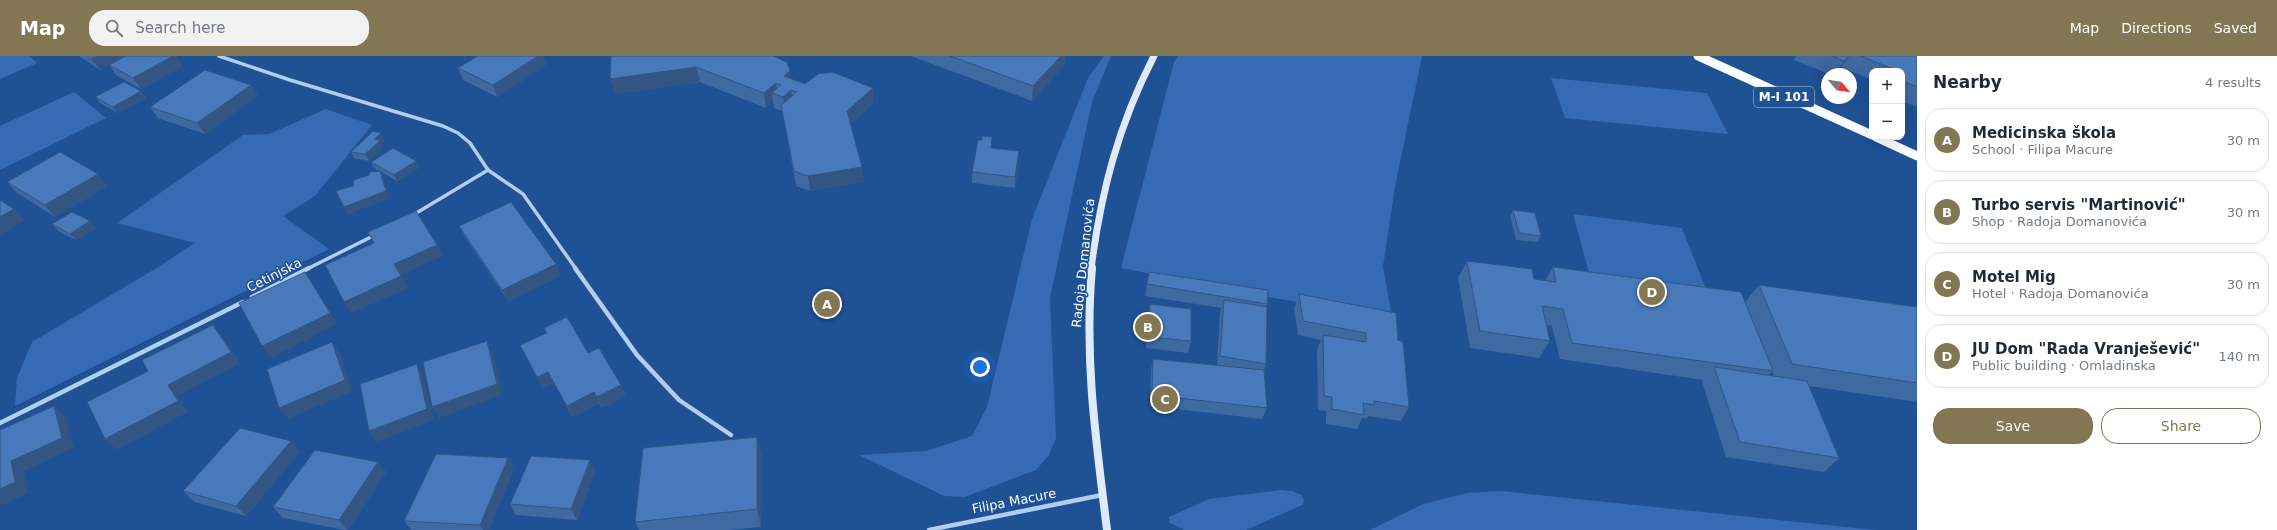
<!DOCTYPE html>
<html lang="en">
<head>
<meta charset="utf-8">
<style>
  body { margin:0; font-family:"DejaVu Sans",sans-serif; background:#f2f2f3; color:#1f2937 }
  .controls { position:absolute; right:12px; top:12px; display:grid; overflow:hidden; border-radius:8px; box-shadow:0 4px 16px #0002 }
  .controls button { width:36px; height:36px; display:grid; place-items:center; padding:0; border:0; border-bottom:1px solid #e0e1e3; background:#fff; color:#1f2937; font:20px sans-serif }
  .compass { position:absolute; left:1821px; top:12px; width:36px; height:36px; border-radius:50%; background:#fff; box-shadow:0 4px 16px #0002; rotate:119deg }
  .you { position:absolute; left:980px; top:311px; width:14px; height:14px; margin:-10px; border:3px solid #fff; border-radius:50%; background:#1a73e8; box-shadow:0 0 0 6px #1a73e833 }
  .badge { display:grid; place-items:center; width:26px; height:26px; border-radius:50%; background:#827752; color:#fff; font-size:13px; font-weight:700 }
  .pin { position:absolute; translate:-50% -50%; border:2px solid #fff; box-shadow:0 1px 4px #0006 }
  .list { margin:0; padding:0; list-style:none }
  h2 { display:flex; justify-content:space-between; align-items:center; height:52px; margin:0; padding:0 16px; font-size:17px }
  h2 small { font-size:13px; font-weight:400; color:#747a83 }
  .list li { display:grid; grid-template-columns:26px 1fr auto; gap:12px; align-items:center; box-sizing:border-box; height:64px; margin:0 8px 8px; padding:0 8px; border:1px solid #e0e1e3; border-radius:16px }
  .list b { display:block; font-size:15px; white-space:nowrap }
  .list p { margin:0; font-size:13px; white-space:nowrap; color:#747a83 }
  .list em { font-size:13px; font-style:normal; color:#747a83 }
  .actions { display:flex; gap:8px; padding:12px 16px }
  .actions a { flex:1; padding:9px 0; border:1px solid #827752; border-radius:16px; text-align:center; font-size:14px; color:#827752 }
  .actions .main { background:#827752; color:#fff }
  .icon { flex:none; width:22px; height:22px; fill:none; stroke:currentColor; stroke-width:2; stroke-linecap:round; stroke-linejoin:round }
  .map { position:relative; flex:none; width:1917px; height:474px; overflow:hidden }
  header { display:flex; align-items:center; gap:24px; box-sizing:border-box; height:56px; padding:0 20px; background:#827752; color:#fff }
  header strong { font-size:19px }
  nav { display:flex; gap:22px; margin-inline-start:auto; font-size:14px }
  .search { width:280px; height:36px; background:#f2f2f3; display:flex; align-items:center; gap:10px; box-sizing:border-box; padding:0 14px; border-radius:16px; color:#747a83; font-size:15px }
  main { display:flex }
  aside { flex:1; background:#fff }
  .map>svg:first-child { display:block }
  .green { fill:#346bb2 }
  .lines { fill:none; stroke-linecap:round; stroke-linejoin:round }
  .minor-far1 { stroke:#b2cdee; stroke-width:3.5 }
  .minor { stroke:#b2cdee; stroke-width:4.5 }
  .secondary-far1 { stroke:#dfebfa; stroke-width:7 }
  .secondary { stroke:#dfebfa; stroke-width:8 }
  .primary { stroke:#fafcff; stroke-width:9 }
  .wall { fill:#3e69a1; fill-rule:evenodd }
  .shaded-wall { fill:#325583 }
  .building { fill:#487abb; stroke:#325583 }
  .labels { text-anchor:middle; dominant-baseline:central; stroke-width:3; stroke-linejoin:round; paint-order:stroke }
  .shield { fill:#1f5195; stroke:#bccbdf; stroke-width:1 }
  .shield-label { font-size:12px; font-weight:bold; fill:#fff }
  .street-label { font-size:13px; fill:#fff; stroke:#1f5195 }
</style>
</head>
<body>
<header>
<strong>Map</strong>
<div class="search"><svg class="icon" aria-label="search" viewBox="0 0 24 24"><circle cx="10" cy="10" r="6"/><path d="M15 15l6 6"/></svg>Search here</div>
<nav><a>Map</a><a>Directions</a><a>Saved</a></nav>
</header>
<main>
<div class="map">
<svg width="1917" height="474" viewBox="0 0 1917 474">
  <rect width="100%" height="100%" fill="#1f5195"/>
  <g class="green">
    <polygon points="0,0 29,0 37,7 0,23"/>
    <polygon points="1104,0 1111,0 1092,46 1050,242 1056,382 1049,399 1036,414 965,441 944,440 859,399 926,395 972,380 987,351 1032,163 1088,22"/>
    <polygon points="1178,0 1422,0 1395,131 1383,211 1392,261 1267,241 1121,212 1174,6"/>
    <polygon points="1551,22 1707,37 1728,78 1565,62"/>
    <polygon points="74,36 106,62 0,114 0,70"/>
    <polygon points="326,53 372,69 315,140 283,160 329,193 15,350 17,322 32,286 155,213 195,187 117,167 243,79 269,78"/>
    <polygon points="1573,158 1682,172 1711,246 1593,231"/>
    <polygon points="1281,434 1292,435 1302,439 1304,445 1302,449 1246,474 1184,474 1169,466 1169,461 1209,443"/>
    <polygon points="1501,435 1875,474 1370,474 1423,448 1467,437"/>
  </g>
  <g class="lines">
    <g class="minor-far1">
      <polyline points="219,0 290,24 443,70 458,77 470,87 488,114 523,138 576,213"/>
      <polyline points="413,159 488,114"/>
      <polyline points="307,213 375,179"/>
    </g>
    <g class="minor">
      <polyline points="575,212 637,299 679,344 731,379"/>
      <polyline points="252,241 309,212"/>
      <polyline points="0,367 243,246"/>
      <polyline points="929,474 1102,439"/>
    </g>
    <path class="secondary-far1" d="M 1091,213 C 1101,136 1118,70 1154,0"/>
    <path class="secondary" d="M 1092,212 C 1084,303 1096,384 1107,474"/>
    <g class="primary">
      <polyline points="1698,0 1872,79"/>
      <polyline points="1876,81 1917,100"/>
    </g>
  </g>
  <g class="wall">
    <polygon points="79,0 176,0 182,10 141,33 117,20 109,9 100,14"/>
    <polygon points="478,0 543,0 546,9 497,41 463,24 458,12"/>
    <polygon points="611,0 791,23 805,28 874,47 850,68 864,126 810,135 796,130 782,55 774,52 773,46 766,52 700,26 615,38"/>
    <polygon points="911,0 1065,0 1065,9 1032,45"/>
    <polygon points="1796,0 1917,0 1917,51 1902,45 1902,15 1872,15 1872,24 1841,11 1835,18 1829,18 1794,4"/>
    <polygon points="251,29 258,40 205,78 158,62 150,51"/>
    <polygon points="141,35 146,42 117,57 100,47 95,41"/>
    <polygon points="385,83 381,87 383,91 369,105 354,102 351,96"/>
    <polygon points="991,92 1019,106 1015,132 972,127 972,116"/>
    <polygon points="416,105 419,112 397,125 380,115 383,121 390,142 347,158 353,130 379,115 374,112 371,106"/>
    <polygon points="98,118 107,130 55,161 17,137 7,126"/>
    <polygon points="1513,154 1541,180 1538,186 1516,184 1510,160"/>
    <polygon points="52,168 96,172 76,184 58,175"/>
    <polygon points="459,170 556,208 561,220 508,245 465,181"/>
    <path d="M 1467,205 L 1534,223 L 1545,225 L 1553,211 L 1745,246 L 1759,229 L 1917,251 L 1917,346 L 1809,330 L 1839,402 L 1824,416 L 1726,401 L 1702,326 L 1703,324 L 1560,303 L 1552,270 L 1547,269 L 1550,285 L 1539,302 L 1470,292 L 1458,222 ZM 1772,315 L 1774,320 L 1769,319 Z"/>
    <polygon points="1149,216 1267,248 1266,251 1266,308 1264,314 1267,352 1262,363 1150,350 1151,314 1153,303 1217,309 1220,256 1221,252 1145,240"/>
    <polygon points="1299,238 1398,284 1409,351 1401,365 1368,360 1367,363 1362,362 1357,373 1326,368 1326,355 1318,354 1317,294 1321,284 1298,279 1294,253"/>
    <polygon points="1150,248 1191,285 1188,297 1146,292 1147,260"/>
    <polygon points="544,272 588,297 621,329 626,340 602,352 599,347 572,361 554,327 543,332 520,289 546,277"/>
    <polygon points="300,396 246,460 194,446 183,435"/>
    <polygon points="762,399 761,471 729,474 639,474 635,466"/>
    <polygon points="508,402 514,412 489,474 411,474 404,465"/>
    <polygon points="590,404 595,415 577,464 516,459 510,448"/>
    <polygon points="378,406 386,416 348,474 345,474 283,462 273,451"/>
  </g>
  <g class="shaded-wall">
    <polygon points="97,0 129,0 100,14 91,3"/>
    <polygon points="173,0 176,0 182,10 141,33 133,22"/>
    <polygon points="538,0 543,0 546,9 497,41 493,29"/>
    <polygon points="1061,0 1065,0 1065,9 1032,45 1033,30"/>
    <polygon points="1849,0 1841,11 1834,18 1844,5"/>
    <polygon points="696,11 700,26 615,38 610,23"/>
    <polygon points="790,15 792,30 784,20"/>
    <polygon points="776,27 778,39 772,37 773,46 766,52 764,37"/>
    <polygon points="251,29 258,40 205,78 197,67"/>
    <polygon points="873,32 874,47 848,70 847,55"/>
    <polygon points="791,34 793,49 785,56 783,41"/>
    <polygon points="141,35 146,42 117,57 113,51"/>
    <polygon points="381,77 385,83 381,87 383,91 369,105 365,98 375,83"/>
    <polygon points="1019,95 1019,106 1015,132 1015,121"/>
    <polygon points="416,105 419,112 397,125 394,119"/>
    <polygon points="862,111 864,126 810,135 808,120"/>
    <polygon points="380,115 383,121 390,142 347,158 344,151"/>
    <polygon points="98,118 107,130 55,161 45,149"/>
    <polygon points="14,153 25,164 0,179 0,161"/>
    <polygon points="90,165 96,172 76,184 70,178"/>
    <polygon points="437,189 443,200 401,219 408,232 352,257 344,246 394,208"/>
    <polygon points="556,208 561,220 508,245 502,234"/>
    <polygon points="305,216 338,268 271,302 262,290"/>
    <polygon points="213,269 222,280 240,307 178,340 188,356 117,394 105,383 168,329"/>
    <polygon points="487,285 493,297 503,339 439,362 432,351"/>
    <polygon points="332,286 340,298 353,335 288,363 279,352"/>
    <polygon points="417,308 423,319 434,364 377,386 369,375"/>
    <polygon points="548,316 554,327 543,332 537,321"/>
    <polygon points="621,329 626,340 602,352 597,341"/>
    <polygon points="594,336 599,347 572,361 567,350"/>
    <polygon points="54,350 66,361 74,392 24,415 28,437 0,450 0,433 11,405"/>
    <polygon points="757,381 762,399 761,471 757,453"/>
    <polygon points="291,385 300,396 246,460 236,450"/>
    <polygon points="508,402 514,412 489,474 483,474 480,469"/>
    <polygon points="590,404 595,415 577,464 571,453"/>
    <polygon points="378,406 386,416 348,474 347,474 339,464"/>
  </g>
  <g class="building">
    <polygon points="87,0 97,0 91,3"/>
    <polygon points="126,0 173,0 133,22 109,9"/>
    <polygon points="478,0 538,0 493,29 458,12"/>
    <polygon points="611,0 773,0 787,6 790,15 784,20 805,28 818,18 832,16 873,32 847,55 862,111 808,120 794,115 781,49 797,36 791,34 783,41 772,37 781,29 776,27 764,37 696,11 610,23"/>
    <polygon points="950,0 1061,0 1033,30"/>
    <polygon points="1832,0 1849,0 1844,5"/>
    <polygon points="1861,0 1917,0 1917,31 1902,25 1902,15 1898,15"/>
    <polygon points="205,14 251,29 197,67 150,51"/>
    <polygon points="124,26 141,35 113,51 95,41"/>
    <polygon points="373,75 381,77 375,83 380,85 365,98 351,96"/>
    <polygon points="982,80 992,81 991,92 1019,95 1015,121 972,116 978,84 982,84"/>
    <polygon points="393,92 416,105 394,119 371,106"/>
    <polygon points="60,96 98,118 45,149 7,126"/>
    <polygon points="380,115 386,135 344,151 336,135 353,130 354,124 369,119 370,116"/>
    <polygon points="0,144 14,153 0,161"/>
    <polygon points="511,146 556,208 502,234 459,170"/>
    <polygon points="1513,154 1535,157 1541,180 1519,177"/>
    <polygon points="416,155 437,189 394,208 401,220 344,246 325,209 374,187 368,176"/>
    <polygon points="72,156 90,165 70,178 52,168"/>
    <polygon points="1467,205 1532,213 1534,223 1556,226 1553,211 1741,236 1773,315 1572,287 1563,253 1542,250 1550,285 1480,275"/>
    <polygon points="305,216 330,257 262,290 239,247"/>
    <polygon points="1149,216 1268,234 1267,248 1147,228"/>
    <polygon points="1759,229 1917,251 1917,327 1792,308"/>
    <polygon points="1299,238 1396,257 1398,284 1403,286 1409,351 1374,345 1374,349 1363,347 1364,359 1332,353 1332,341 1324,340 1323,279 1366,286 1366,277 1303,265"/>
    <polygon points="1224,244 1267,251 1266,308 1220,300"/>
    <polygon points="1150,248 1191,253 1191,285 1149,281"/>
    <polygon points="567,261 588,297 599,292 621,329 597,341 594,336 567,350 548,316 537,321 520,289 547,277 544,272"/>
    <polygon points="213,269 231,296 168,329 178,345 105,383 87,346 148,315 142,304"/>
    <polygon points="487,285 497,328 432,351 423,306"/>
    <polygon points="332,286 345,324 279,352 267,313"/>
    <polygon points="1153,303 1264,314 1267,352 1152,339"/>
    <polygon points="417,308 427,353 369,375 360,328"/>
    <polygon points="1714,311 1807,325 1839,402 1740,386"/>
    <polygon points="54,350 62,382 11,405 15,426 0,433 0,374"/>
    <polygon points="240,372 291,385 236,450 183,435"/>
    <polygon points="757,381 757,453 635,466 643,392"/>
    <polygon points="315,394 378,406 339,464 273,451"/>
    <polygon points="436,398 508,402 480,469 404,465"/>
    <polygon points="531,400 590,404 571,453 510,448"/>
  </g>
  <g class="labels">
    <rect class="shield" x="1754" y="31" width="60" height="20" rx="3"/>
    <g class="shield-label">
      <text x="1784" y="41">M-I 101</text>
    </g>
    <g class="street-label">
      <text transform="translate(1083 207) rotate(-84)">Radoja Domanovića</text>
      <text transform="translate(274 219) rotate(-27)">Cetinjska</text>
      <text transform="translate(1014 445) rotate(-11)">Filipa Macure</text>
    </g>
  </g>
</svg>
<div class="controls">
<button>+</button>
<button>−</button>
</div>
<svg class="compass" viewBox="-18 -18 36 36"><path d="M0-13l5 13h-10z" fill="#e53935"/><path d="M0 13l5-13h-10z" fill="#747a83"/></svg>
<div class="you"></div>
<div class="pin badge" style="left:827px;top:248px">A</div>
<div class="pin badge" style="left:1148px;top:271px">B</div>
<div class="pin badge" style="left:1165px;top:343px">C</div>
<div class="pin badge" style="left:1652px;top:236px">D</div>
</div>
<aside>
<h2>Nearby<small>4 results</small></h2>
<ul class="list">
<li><span class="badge">A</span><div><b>Medicinska škola</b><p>School · Filipa Macure</p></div><em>30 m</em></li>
<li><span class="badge">B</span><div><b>Turbo servis &quot;Martinović&quot;</b><p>Shop · Radoja Domanovića</p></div><em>30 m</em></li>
<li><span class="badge">C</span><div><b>Motel Mig</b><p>Hotel · Radoja Domanovića</p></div><em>30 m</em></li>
<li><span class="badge">D</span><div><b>JU Dom &quot;Rada Vranješević&quot;</b><p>Public building · Omladinska</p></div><em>140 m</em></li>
</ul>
<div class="actions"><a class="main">Save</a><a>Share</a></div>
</aside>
</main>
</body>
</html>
